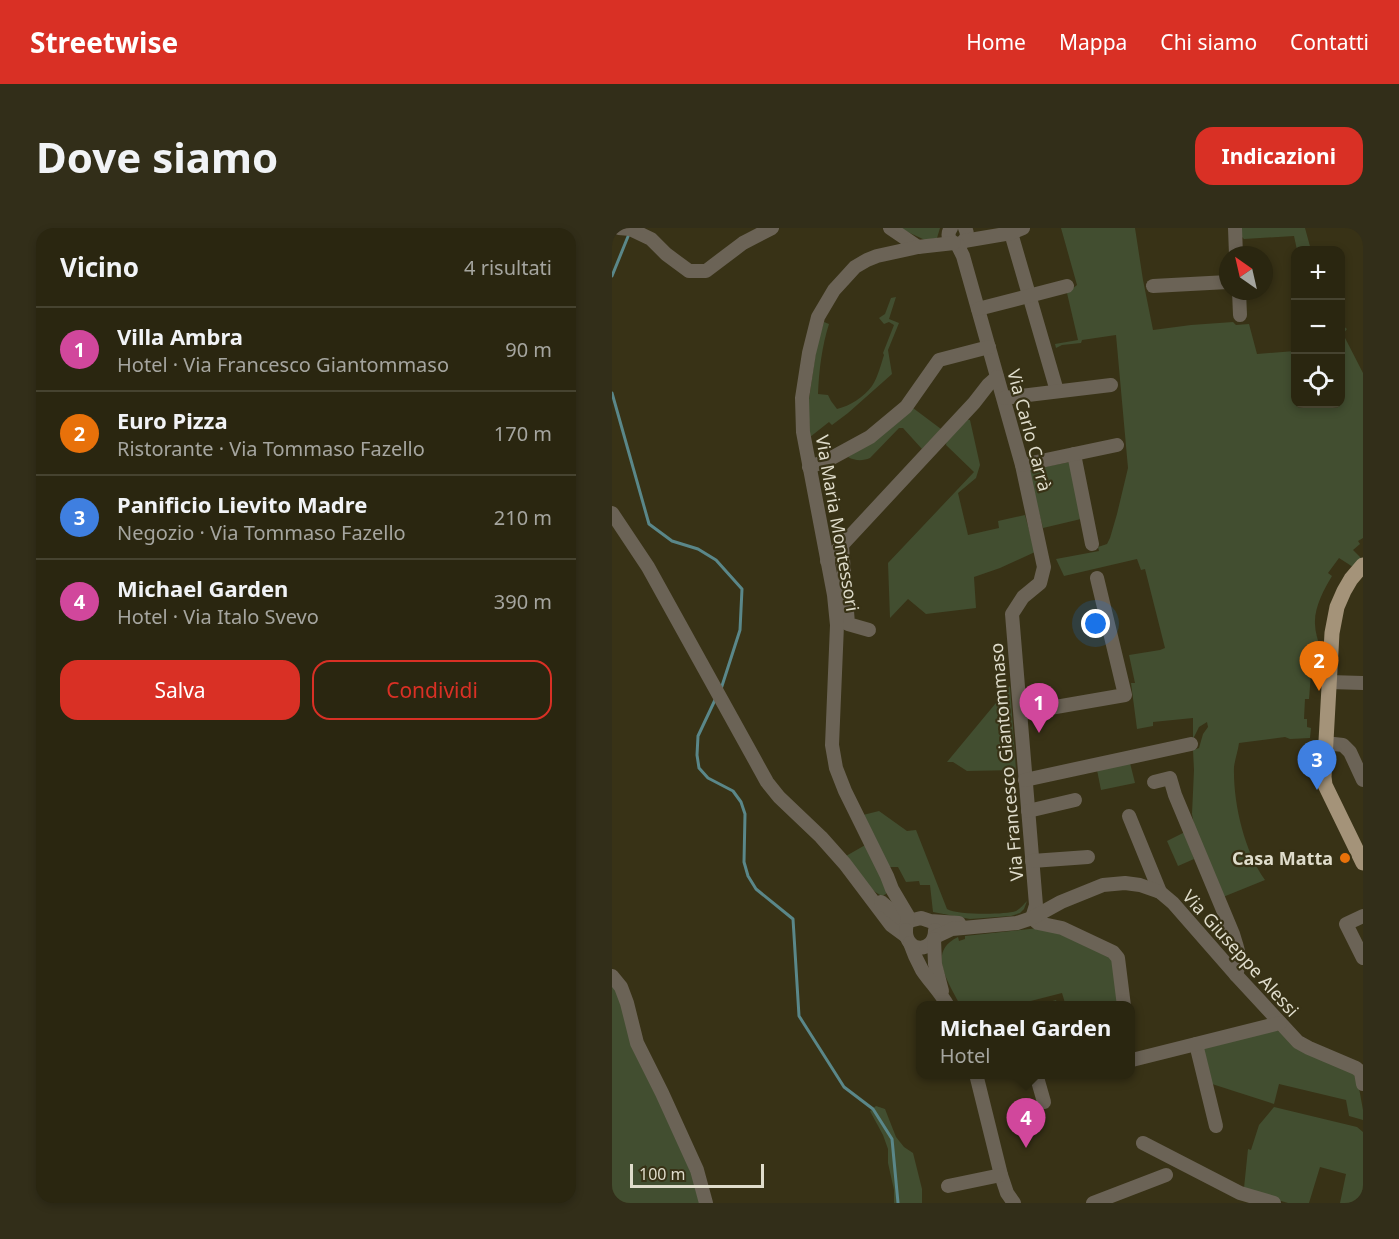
<!DOCTYPE html>
<html lang="it">
<head>
<meta charset="utf-8">
<style>
  body { margin:0; font-family:"Noto Sans",sans-serif; background:#322e19; color:#f1f3f6 }
  .controls { position:absolute; right:18px; top:18px; display:grid; overflow:hidden; border-radius:12px; box-shadow:0 3px 9px #0003 }
  .controls button { width:54px; height:54px; display:grid; place-items:center; padding:0; border:0; border-bottom:2px solid #464330; background:#2a2610; color:#f1f3f6; font:30px sans-serif }
  .compass { position:absolute; left:607px; top:18px; width:54px; height:54px; border-radius:50%; background:#2a2610; box-shadow:0 3px 9px #0003; rotate:326deg }
  .scale { position:absolute; left:18px; bottom:15px; width:134px; box-sizing:border-box; padding-left:6px; border:3px solid #dfdccb; border-top:0; font-size:16px; line-height:21px; white-space:nowrap; color:#dfdccb; -webkit-text-stroke:4px #383216; paint-order:stroke }
  .you { position:absolute; left:484px; top:396px; width:21px; height:21px; margin:-15px; border:4px solid #fff; border-radius:50%; background:#1a73e8; box-shadow:0 0 0 9px #1a73e833 }
  .badge { display:grid; place-items:center; width:39px; height:39px; border-radius:50%; background:#d93025; color:#fff; font-size:20px; font-weight:700 }
  .pin { position:absolute; translate:-50% -50px; filter:drop-shadow(0 2px 3px #0008) }
  .pin::after { content:''; position:absolute; top:32px; width:21px; height:18px; background:inherit; clip-path:polygon(0 0,100% 0,50% 100%) }
  .popup { position:absolute; left:304px; top:773px; width:219px; height:78px; box-sizing:border-box; display:grid; place-content:center; border-radius:12px; background:#2a2610; filter:drop-shadow(0 2px 4px #0005); font-size:20px; white-space:nowrap; color:#a5a59f }
  .popup b { font-size:22px; color:#f1f3f6 }
  .popup::after { content:''; position:absolute; left:50%; top:100%; margin-left:-12px; border:12px solid transparent; border-top-color:#2a2610 }
  .list { margin:0; padding:0; list-style:none }
  h2 { display:flex; justify-content:space-between; align-items:center; height:78px; margin:0; padding:0 24px; font-size:26px }
  h2 small { font-size:20px; font-weight:400; color:#a5a59f }
  .list li { display:grid; grid-template-columns:39px 1fr auto; gap:18px; align-items:center; box-sizing:border-box; height:84px; padding:0 24px; border-top:2px solid #464330 }
  .list b { display:block; font-size:22px; white-space:nowrap }
  .list p { margin:0; font-size:20px; white-space:nowrap; color:#a5a59f }
  .list em { font-size:20px; font-style:normal; color:#a5a59f }
  .actions { display:flex; gap:12px; padding:18px 24px }
  .actions a { flex:1; padding:14px 0; border:2px solid #d93025; border-radius:18px; text-align:center; font-size:21px; color:#d93025 }
  .actions .main { background:#d93025; color:#fff }
  .icon { flex:none; width:33px; height:33px; fill:none; stroke:currentColor; stroke-width:2; stroke-linecap:round; stroke-linejoin:round }
  .map { position:relative; flex:none; width:751px; height:975px; overflow:hidden; border-radius:18px }
  header { display:flex; align-items:center; gap:36px; box-sizing:border-box; height:84px; padding:0 30px; background:#d93025; color:#fff }
  header strong { font-size:28px }
  nav { display:flex; gap:33px; margin-inline-start:auto; font-size:21px }
  .intro { display:flex; align-items:center; justify-content:space-between; box-sizing:border-box; height:144px; padding:0 36px }
  h1 { margin:0; font-size:42px }
  .button { padding:15px 27px; border-radius:18px; background:#d93025; color:#fff; font-size:21px; font-weight:700 }
  main { display:flex; gap:36px; padding:0 36px }
  aside { flex:1; background:#2a2610; border-radius:18px; box-shadow:0 3px 9px #0003 }
  .map>svg:first-child { display:block }
  .green { fill:#424e30 }
  .lines { fill:none; stroke-linecap:round; stroke-linejoin:round }
  .stream { stroke:#5a8789; stroke-width:3 }
  .minor { stroke:#6b6356; stroke-width:14 }
  .major { stroke:#a49379; stroke-width:15 }
  .food-dot { fill:#e8710a; stroke:#383216; stroke-width:2 }
  .labels { text-anchor:middle; dominant-baseline:central; stroke-width:4.5; stroke-linejoin:round; paint-order:stroke }
  .street-label { font-size:18px; fill:#dfdccb; stroke:#383216 }
  .poi-label { font-size:18px; font-weight:bold; fill:#dfdccb; stroke:#383216; text-anchor:end }
</style>
</head>
<body>
<header>
<strong>Streetwise</strong>
<nav><a>Home</a><a>Mappa</a><a>Chi siamo</a><a>Contatti</a></nav>
</header>
<div class="intro"><h1>Dove siamo</h1><a class="button">Indicazioni</a></div>
<main>
<aside>
<h2>Vicino<small>4 risultati</small></h2>
<ul class="list">
<li><span class="badge" style="background:#d1479c">1</span><div><b>Villa Ambra</b><p>Hotel · Via Francesco Giantommaso</p></div><em>90 m</em></li>
<li><span class="badge" style="background:#e8710a">2</span><div><b>Euro Pizza</b><p>Ristorante · Via Tommaso Fazello</p></div><em>170 m</em></li>
<li><span class="badge" style="background:#3f7fe0">3</span><div><b>Panificio Lievito Madre</b><p>Negozio · Via Tommaso Fazello</p></div><em>210 m</em></li>
<li><span class="badge" style="background:#d1479c">4</span><div><b>Michael Garden</b><p>Hotel · Via Italo Svevo</p></div><em>390 m</em></li>
</ul>
<div class="actions"><a class="main">Salva</a><a>Condividi</a></div>
</aside>
<div class="map">
<svg width="751" height="975" viewBox="0 0 751 975">
  <rect width="100%" height="100%" fill="#383216"/>
  <g class="green">
    <polygon points="287,0 328,0 325,10 313,12"/>
    <path d="M 449,0 L 523,0 L 531,52 L 541,102 L 579,97 L 621,94 L 624,97 L 637,96 L 645,126 L 683,123 L 684,176 L 728,176 L 729,96 L 735,101 L 731,106 L 751,145 L 751,310 L 746,313 L 748,316 L 741,322 L 749,330 L 741,339 L 727,330 L 716,345 L 720,348 C 712,361 702,380 703,396 C 703,404 706,412 708,420 L 704,423 L 698,423 L 697,433 L 700,433 L 697,471 L 693,471 L 692,491 L 695,491 L 695,499 L 699,500 L 698,510 L 678,511 L 673,509 L 627,515 C 626,523 623,531 622,539 C 621,574 632,623 653,652 L 611,669 L 584,608 L 580,586 L 582,542 L 581,522 L 587,520 L 591,506 L 596,499 L 595,494 L 587,499 L 581,511 L 581,490 L 541,494 L 541,498 L 525,501 L 519,455 L 523,455 L 517,427 L 548,422 L 553,420 L 533,341 L 529,342 L 525,331 L 452,348 L 444,331 L 487,323 L 486,319 L 495,316 L 498,310 L 505,286 L 516,240 L 504,107 L 470,112 L 469,115 L 450,117 L 444,120 L 443,116 L 466,112 L 455,65 L 465,57 Z"/>
    <polygon points="628,0 693,0 699,22 685,22 682,8 632,11 628,7"/>
    <path d="M 284,69 L 277,91 L 287,95 L 276,122 L 280,146 L 236,185 L 220,197 L 217,194 L 198,209 L 196,178 L 205,116 L 212,94 L 217,96 C 210,118 207,142 206,166 L 216,167 L 219,173 L 225,181 C 238,178 252,169 260,158 C 266,149 269,136 272,127 L 271,125 L 282,97 L 277,94 L 272,96 L 267,90 L 273,86 L 279,70 Z"/>
    <path d="M 301,180 L 329,201 L 310,221 L 291,200 L 287,200 L 258,230 C 251,233 243,233 236,229 L 266,209 Z"/>
    <polygon points="353,191 358,192 368,237 364,250 346,265 356,307 387,300 386,293 413,287 423,324 388,340 362,349 364,380 314,386 296,371 278,390 276,335 362,244 334,217 335,210"/>
    <polygon points="458,234 469,291 431,300 416,242"/>
    <polygon points="398,458 404,542 355,543 341,534 335,534"/>
    <polygon points="518,535 523,555 489,562 485,542"/>
    <path d="M 267,583 L 295,603 L 304,602 L 335,681 C 345,687 392,687 404,683 C 408,681 412,676 415,673 L 412,681 L 408,685 L 399,688 L 358,691 L 321,684 L 318,657 L 308,657 L 307,653 L 294,654 L 286,639 L 277,639 L 251,587 Z"/>
    <polygon points="573,604 582,631 566,638 555,613"/>
    <path d="M 255,616 L 275,662 L 274,666 L 270,668 C 255,661 244,641 234,628 Z"/>
    <path d="M 426,700 L 437,700 L 500,727 L 509,773 L 500,777 L 430,777 L 430,776 L 444,772 L 446,777 L 453,775 L 450,765 L 403,777 L 348,777 C 337,755 314,724 346,709 L 347,713 L 353,711 L 353,708 Z"/>
    <polygon points="0,751 33,836 92,975 0,975"/>
    <polygon points="662,803 666,803 729,837 745,849 751,882 751,892 737,888 734,872 667,856 662,876 600,856 590,821"/>
    <polygon points="264,878 273,881 284,909 292,919 301,925 310,961 310,975 282,975 282,962 276,935 276,921 271,907 258,883"/>
    <polygon points="662,879 745,899 751,904 751,975 728,975 734,946 708,939 697,975 676,975 634,963 632,960 636,921 639,922 647,897"/>
  </g>
  <g class="lines">
    <g class="stream">
      <polyline points="0,48 17,6"/>
      <polyline points="0,165 37,296 60,313 86,321 104,332 130,361 128,402 109,461"/>
      <polyline points="103,472 86,508 85,527 87,540 96,550 121,563 129,574 133,586 132,634 136,648 144,661 181,691 187,788 232,859 261,881 280,911 286,975"/>
    </g>
    <g class="minor">
      <polyline points="7,0 18,1 39,11 54,26 77,43 94,43 131,15 160,0"/>
      <polyline points="278,0 306,19"/>
      <path d="M 339,0 C 334,7 337,14 345,16 C 354,15 357,7 353,0"/>
      <polyline points="623,0 624,27"/>
      <polyline points="399,5 445,163"/>
      <polyline points="352,13 399,5 411,0"/>
      <polyline points="345,16 351,28 410,237 432,339 428,355 411,369 400,386 424,677 420,690 426,695 450,700 501,724 506,730 512,778"/>
      <polyline points="541,58 616,54"/>
      <polyline points="627,63 628,87"/>
      <polyline points="366,81 455,58"/>
      <polyline points="392,170 499,157"/>
      <polyline points="462,226 480,316"/>
      <polyline points="410,237 505,217"/>
      <polyline points="197,239 214,233 258,209 294,179 327,132 377,119"/>
      <polyline points="0,285 36,339 155,554 167,569 209,609 233,636 279,697 294,708"/>
      <polyline points="230,318 236,396 257,402"/>
      <polyline points="215,333 362,175 376,157 385,149"/>
      <polyline points="717,454 751,455"/>
      <polyline points="409,485 513,467 485,350"/>
      <polyline points="713,515 731,517 738,524 751,552"/>
      <polyline points="413,552 579,516"/>
      <path d="M 542,554 L 558,550 L 563,567 L 621,706 C 626,723 630,729 624,747"/>
      <polyline points="416,583 463,572"/>
      <polyline points="517,588 548,664"/>
      <polyline points="420,633 476,629"/>
      <polyline points="269,674 287,689 292,692 301,692 309,690 318,693 347,695"/>
      <polyline points="751,688 734,696 751,730"/>
      <polyline points="294,701 296,688 280,661 275,648 233,563 224,540 220,517 225,397 222,367 191,204 190,170 197,125 206,89 222,62 233,50 243,39 255,32 265,28 306,19 342,15"/>
      <path d="M 294,702 C 293,725 323,726 323,702"/>
      <polyline points="323,709 340,701 405,695 420,690 449,674 491,657 513,655 528,657 548,664 561,675 624,747 686,814 697,820 744,840 749,844 751,856"/>
      <polyline points="322,711 323,736 330,763"/>
      <path d="M 298,715 C 301,724 305,733 310,742 C 318,754 329,765 336,778"/>
      <polyline points="0,748 9,759 15,775 25,815 50,865 85,942 94,975"/>
      <polyline points="584,816 604,898"/>
      <polyline points="519,831 520,832 668,795"/>
      <polyline points="364,846 389,947 395,965 402,975"/>
      <polyline points="424,846 432,874"/>
      <polyline points="531,915 628,965 662,975"/>
      <polyline points="336,958 389,947"/>
      <polyline points="481,975 554,947"/>
    </g>
    <polyline class="major" points="751,337 739,351 732,363 725,379 720,405 712,549 713,557 751,635"/>
  </g>
  <circle class="food-dot" cx="733" cy="630" r="6"/>
  <g class="labels">
    <g class="street-label">
      <text transform="translate(418 202) rotate(75)">Via Carlo Carrà</text>
      <text transform="translate(226 295) rotate(80)">Via Maria Montessori</text>
      <text transform="translate(394 534) rotate(-95)">Via Francesco Giantommaso</text>
      <text transform="translate(629 725) rotate(48)">Via Giuseppe Alessi</text>
    </g>
    <g class="poi-label">
      <text x="721" y="630">Casa Matta</text>
    </g>
  </g>
</svg>
<div class="controls">
<button>+</button>
<button>−</button>
<button><svg class="icon" aria-label="locate" viewBox="0 0 24 24"><circle cx="12" cy="12" r="6"/><path d="M12 2v4M12 18v4M2 12h4M18 12h4"/></svg></button>
</div>
<svg class="compass" viewBox="-18 -18 36 36"><path d="M0-13l5 13h-10z" fill="#e53935"/><path d="M0 13l5-13h-10z" fill="#a5a59f"/></svg>
<div class="scale">100 m</div>
<div class="you"></div>
<div class="pin badge" style="left:427px;top:505px;background:#d1479c">1</div>
<div class="pin badge" style="left:707px;top:463px;background:#e8710a">2</div>
<div class="pin badge" style="left:705px;top:562px;background:#3f7fe0">3</div>
<div class="pin badge" style="left:414px;top:920px;background:#d1479c">4</div>
<div class="popup"><b>Michael Garden</b>Hotel</div>
</div>
</main>
</body>
</html>
